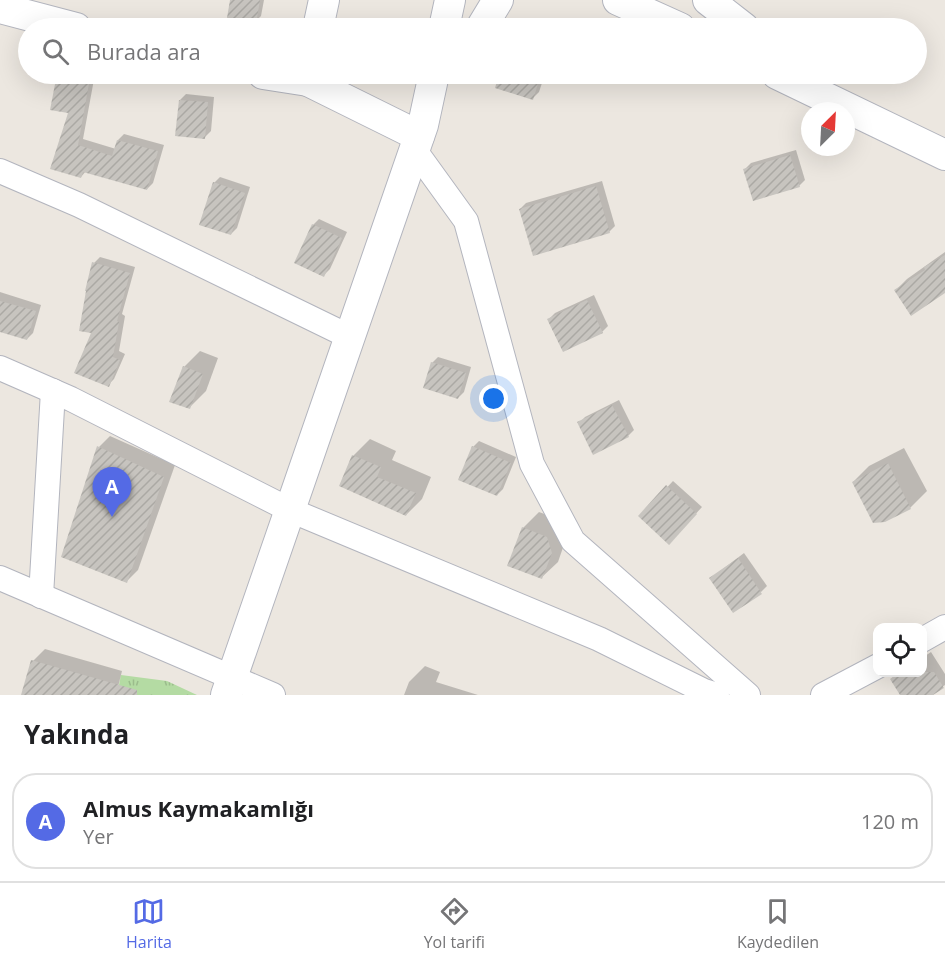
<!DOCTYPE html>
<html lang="tr">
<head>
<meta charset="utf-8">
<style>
  body { margin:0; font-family:"Open Sans",sans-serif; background:#f6f6f6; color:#202124 }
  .controls { position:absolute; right:18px; bottom:18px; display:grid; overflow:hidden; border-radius:12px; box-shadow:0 6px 24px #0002 }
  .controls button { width:54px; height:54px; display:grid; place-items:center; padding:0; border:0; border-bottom:2px solid #e0e0e0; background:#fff; color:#202124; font:30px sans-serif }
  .compass { position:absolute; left:801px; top:102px; width:54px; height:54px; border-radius:50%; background:#fff; box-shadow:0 6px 24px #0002; rotate:24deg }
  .you { position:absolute; left:494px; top:399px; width:21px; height:21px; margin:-15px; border:4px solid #fff; border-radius:50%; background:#1a73e8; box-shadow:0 0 0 9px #1a73e833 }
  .badge { display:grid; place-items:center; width:39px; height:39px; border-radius:50%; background:#546ae5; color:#fff; font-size:20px; font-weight:700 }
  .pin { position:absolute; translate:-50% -50px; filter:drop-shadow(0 2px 3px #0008) }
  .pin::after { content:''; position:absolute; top:32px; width:21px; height:18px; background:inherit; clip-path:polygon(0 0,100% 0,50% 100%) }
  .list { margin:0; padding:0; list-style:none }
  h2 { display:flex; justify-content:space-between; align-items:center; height:78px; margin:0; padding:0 24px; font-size:26px }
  h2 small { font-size:20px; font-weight:400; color:#757577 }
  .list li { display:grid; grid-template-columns:39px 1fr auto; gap:18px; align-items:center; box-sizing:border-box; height:96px; margin:0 12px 12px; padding:0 12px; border:2px solid #e0e0e0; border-radius:24px }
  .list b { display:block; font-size:22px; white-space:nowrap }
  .list p { margin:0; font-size:20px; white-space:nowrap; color:#757577 }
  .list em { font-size:20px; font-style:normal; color:#757577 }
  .icon { flex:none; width:33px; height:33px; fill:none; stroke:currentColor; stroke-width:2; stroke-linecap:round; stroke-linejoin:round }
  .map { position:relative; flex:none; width:945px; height:695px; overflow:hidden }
  .search { position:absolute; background:#fff; box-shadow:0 6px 24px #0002; left:18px; right:18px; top:18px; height:66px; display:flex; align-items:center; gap:15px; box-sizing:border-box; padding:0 21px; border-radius:33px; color:#757577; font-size:22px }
  .sheet { height:186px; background:#fff }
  nav { display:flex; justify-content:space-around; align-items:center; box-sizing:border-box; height:84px; border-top:2px solid #e0e0e0; background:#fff; font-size:16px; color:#757577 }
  nav a { display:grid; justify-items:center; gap:3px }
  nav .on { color:#546ae5 }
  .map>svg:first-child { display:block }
  .park { fill:url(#park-tufts) }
  .shadow { fill:#0003 }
  .building { fill:url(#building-hatch) }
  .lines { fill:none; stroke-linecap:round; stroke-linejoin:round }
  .minor-casing { stroke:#b3b5be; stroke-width:26 }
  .tertiary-casing { stroke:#b3b5be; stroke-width:32 }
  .minor { stroke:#fff; stroke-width:24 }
  .tertiary { stroke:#fff; stroke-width:30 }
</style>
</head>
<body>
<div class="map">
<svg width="945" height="695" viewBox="0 0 945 695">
  <defs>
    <pattern id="park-tufts" width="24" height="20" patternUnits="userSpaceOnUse" patternTransform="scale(1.5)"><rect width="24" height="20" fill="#b4dba3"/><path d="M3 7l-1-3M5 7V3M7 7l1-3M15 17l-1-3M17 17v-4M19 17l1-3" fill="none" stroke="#9bbc8c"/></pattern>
    <pattern id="building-hatch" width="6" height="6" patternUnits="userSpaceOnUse" patternTransform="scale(1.5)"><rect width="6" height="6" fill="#c7c4bf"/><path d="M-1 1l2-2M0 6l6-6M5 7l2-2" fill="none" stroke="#aba9a4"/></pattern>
  </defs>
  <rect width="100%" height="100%" fill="#ece7e0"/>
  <polygon class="park" points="121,675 167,681 197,695 117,695"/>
  <g class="shadow">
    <polygon points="232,0 264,0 261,16 255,22"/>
    <polygon points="63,74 80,77 83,74 95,74 83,139 116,149 118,140 124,134 164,145 153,183 147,189 86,171 81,177 69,112 57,80"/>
    <polygon points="501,74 545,74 539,92 533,98 496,87"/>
    <polygon points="186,94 214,97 211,131 205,137 180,100"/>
    <polygon points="796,150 805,180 799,186 745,169 751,163"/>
    <polygon points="220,177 250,187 237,228 231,234 214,183"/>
    <polygon points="602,181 615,226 609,232 520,209 526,203"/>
    <polygon points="319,219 347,232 330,269 324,275 313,225"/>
    <polygon points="945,252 945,292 896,290 907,279"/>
    <polygon points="100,257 135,267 122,314 125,316 119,351 125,354 114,379 108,385 93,332 94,263"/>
    <polygon points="0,292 41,305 33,333 27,339 0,330"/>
    <polygon points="594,295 608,326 602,332 549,319 555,313"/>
    <polygon points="200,351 218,358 206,391 190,407 184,367"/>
    <polygon points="438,357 471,367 464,392 458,398 432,363"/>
    <polygon points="619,400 634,430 628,436 579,423 585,417"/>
    <polygon points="110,436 175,465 138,570 126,582 99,447"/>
    <polygon points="370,439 396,451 392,460 431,477 422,499 406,515 341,485 354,455"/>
    <polygon points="479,441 516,457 503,489 497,495 473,447"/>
    <polygon points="904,448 927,491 910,508 885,521 853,482 869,466"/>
    <polygon points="673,481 702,507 669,543 640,516"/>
    <polygon points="539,512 563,521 567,536 558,562 541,578 523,528"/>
    <polygon points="744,553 767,586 761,592 711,578"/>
    <polygon points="45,649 122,671 116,695 22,695 33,661"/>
    <polygon points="931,652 945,674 945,685 930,695 901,695 891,679 899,672 922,672 922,658"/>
    <polygon points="425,666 440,672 436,682 478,695 404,695 409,682"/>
  </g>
  <g class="building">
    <polygon points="230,0 260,0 256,24 227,18"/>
    <polygon points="499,74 541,74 533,100 495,88"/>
    <polygon points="79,76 90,78 78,145 112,156 117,140 158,151 147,190 83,172 81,178 50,169 68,113 50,110 56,79 77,83"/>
    <polygon points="179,100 208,102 205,139 175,136"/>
    <polygon points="790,155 800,187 753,201 743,169"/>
    <polygon points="213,182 245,193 231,235 199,225"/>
    <polygon points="596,186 610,233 533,256 519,209"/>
    <polygon points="312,224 342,238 324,277 294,263"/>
    <polygon points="945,255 945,293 911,316 894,290 925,270 924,267"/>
    <polygon points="92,262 130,273 117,321 119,322 113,357 120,360 109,387 74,373 91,333 79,331 86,291 85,291"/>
    <polygon points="587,300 603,333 563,352 547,319"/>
    <polygon points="0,301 36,311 27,340 0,332"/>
    <polygon points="431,362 466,373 458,399 423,388"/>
    <polygon points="183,366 203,374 190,409 169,402"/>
    <polygon points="612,405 629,437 593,455 577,422"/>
    <polygon points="97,446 164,477 127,583 61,557"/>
    <polygon points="472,446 511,463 497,496 458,480"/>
    <polygon points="352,455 381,467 377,477 416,493 406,516 339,486"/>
    <polygon points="888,463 911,509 885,522 873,523 852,482"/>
    <polygon points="666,485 697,514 669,545 638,516"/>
    <polygon points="522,527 547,537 552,553 542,579 507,566"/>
    <polygon points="738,558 762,594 733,613 709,578"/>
    <polygon points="31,660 137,690 137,695 21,695"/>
    <polygon points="900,672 934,672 944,688 933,695 900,695 890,679"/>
  </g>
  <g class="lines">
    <defs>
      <g id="minor">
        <polyline points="414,149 466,221 532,464 573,541 748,695"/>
        <polyline points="0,171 79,205 350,337"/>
        <polyline points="0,368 71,399 290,510 599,639 704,691 717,695"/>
        <polyline points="0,578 273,695"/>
        <polyline points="41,596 53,391"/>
        <polyline points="922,640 945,627"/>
        <polyline points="823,695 878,666"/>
      </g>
      <g id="tertiary">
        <polyline points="618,0 680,28"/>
        <polyline points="708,0 744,28"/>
        <polyline points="0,8 76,28"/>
        <polyline points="318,28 324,0"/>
        <polyline points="444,28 450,0"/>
        <polyline points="481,28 498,0"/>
        <polyline points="263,74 308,81 310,74"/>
        <polyline points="777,74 945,155"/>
        <polyline points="308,81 419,136"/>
        <polyline points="226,695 423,125 434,74"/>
      </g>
    </defs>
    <use href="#minor" class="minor-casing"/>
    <use href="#tertiary" class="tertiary-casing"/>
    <use href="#minor" class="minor"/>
    <use href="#tertiary" class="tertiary"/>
  </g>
</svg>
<div class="controls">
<button><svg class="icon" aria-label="locate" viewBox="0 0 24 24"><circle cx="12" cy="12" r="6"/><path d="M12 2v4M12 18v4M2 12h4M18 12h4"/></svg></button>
</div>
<svg class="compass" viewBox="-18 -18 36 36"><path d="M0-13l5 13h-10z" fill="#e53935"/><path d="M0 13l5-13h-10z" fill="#757577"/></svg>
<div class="you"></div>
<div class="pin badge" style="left:112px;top:517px">A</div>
<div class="search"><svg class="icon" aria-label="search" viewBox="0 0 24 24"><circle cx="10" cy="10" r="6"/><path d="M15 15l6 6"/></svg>Burada ara</div>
</div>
<section class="sheet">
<h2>Yakında<small></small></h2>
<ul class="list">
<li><span class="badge">A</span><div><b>Almus Kaymakamlığı</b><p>Yer</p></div><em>120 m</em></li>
</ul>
</section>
<nav>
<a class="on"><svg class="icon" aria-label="map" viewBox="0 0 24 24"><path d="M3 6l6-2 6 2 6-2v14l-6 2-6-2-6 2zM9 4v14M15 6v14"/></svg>Harita</a>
<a><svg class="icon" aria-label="directions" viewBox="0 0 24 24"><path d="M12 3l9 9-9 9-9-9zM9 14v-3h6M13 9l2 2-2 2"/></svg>Yol tarifi</a>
<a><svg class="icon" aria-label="saved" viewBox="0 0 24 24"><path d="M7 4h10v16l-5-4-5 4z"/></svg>Kaydedilen</a>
</nav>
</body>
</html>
